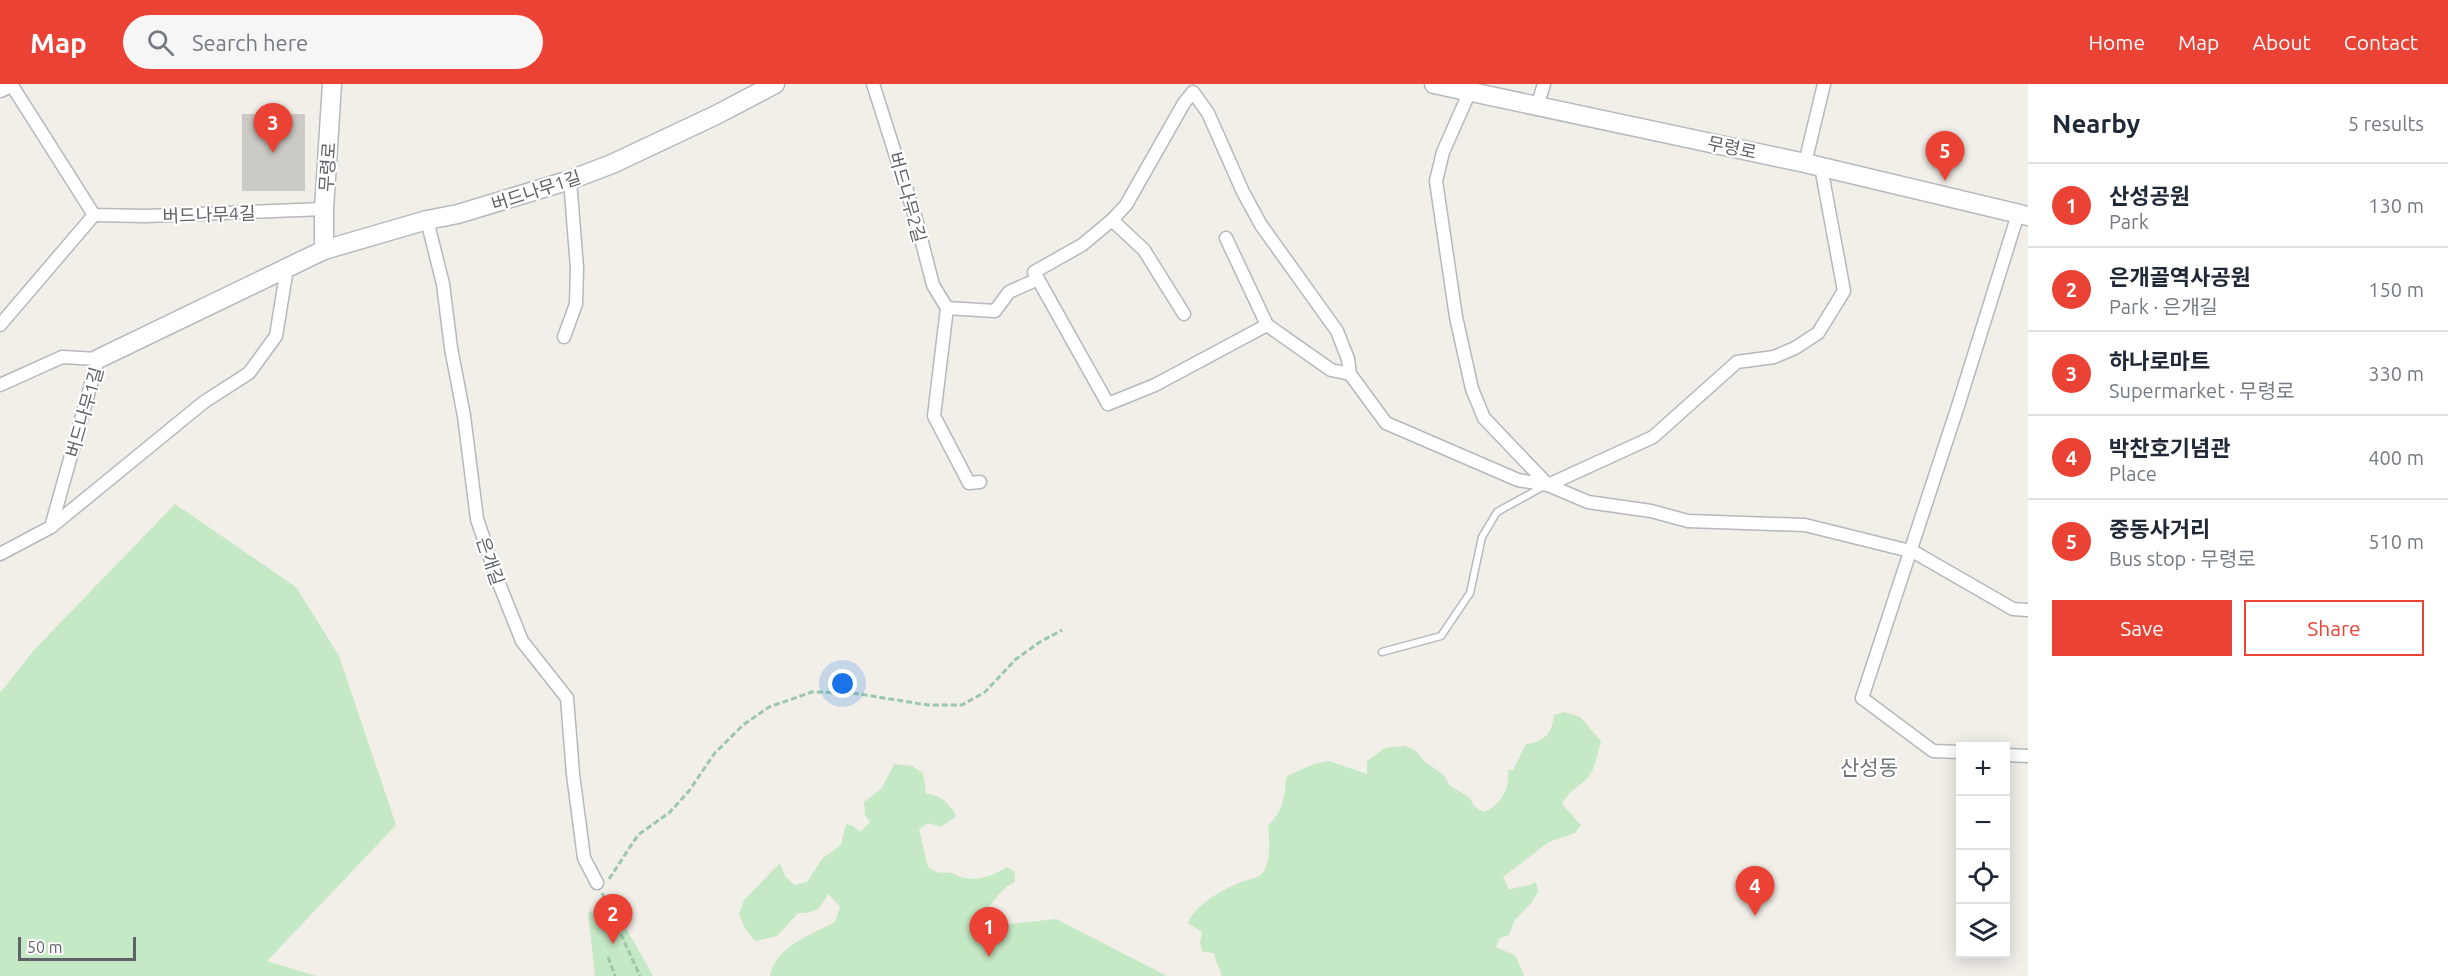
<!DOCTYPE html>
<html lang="en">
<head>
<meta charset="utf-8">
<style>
  body { margin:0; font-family:Ubuntu,"Noto Sans KR",sans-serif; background:#f6f6f7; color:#1f2937 }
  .controls { position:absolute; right:18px; bottom:18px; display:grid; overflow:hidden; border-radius:0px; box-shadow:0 3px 15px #0003 }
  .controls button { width:54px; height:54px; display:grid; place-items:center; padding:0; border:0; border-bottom:2px solid #e0e1e3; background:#fff; color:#1f2937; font:30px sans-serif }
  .scale { position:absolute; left:18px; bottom:15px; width:118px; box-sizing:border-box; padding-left:6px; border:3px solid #5f6368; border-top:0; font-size:16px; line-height:21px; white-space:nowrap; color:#5f6368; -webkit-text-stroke:4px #fff; paint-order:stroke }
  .you { position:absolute; left:843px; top:600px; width:21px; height:21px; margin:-15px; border:4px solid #fff; border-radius:50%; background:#1a73e8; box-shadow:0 0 0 9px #1a73e833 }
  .badge { display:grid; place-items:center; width:39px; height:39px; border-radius:50%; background:#ea4335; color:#fff; font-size:20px; font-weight:700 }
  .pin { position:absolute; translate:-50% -50px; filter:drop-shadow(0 2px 3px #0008) }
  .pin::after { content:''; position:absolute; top:32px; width:21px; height:18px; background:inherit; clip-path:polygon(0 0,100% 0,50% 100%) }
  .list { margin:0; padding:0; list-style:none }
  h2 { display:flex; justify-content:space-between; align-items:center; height:78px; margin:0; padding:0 24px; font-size:26px }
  h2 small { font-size:20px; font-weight:400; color:#747a83 }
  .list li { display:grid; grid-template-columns:39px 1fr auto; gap:18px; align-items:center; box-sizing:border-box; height:84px; padding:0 24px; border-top:2px solid #e0e1e3 }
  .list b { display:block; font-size:22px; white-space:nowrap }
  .list p { margin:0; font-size:20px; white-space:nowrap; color:#747a83 }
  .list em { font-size:20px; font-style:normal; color:#747a83 }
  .actions { display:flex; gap:12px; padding:18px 24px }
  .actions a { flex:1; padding:14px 0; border:2px solid #ea4335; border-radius:0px; text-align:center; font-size:21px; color:#ea4335 }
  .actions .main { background:#ea4335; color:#fff }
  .icon { flex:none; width:33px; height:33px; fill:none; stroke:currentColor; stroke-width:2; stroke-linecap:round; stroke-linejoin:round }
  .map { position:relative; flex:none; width:2028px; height:892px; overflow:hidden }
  header { display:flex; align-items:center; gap:36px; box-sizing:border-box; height:84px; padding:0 30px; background:#ea4335; color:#fff }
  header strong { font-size:28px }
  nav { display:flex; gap:33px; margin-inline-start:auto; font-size:21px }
  .search { width:420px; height:54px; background:#f6f6f7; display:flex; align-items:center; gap:15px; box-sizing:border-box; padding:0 21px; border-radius:33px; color:#747a83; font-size:22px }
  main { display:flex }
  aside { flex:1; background:#fff }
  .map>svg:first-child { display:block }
  .green { fill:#c5e8c5 }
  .building { fill:#cccac5 }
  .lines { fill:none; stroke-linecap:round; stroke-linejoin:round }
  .lane-casing { stroke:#b5b8bc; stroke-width:9 }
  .street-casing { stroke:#b5b8bc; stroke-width:15 }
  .secondary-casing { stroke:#b6babf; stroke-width:21 }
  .path { stroke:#9cc7a9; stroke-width:3; stroke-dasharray:6 3; stroke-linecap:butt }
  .lane { stroke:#fff; stroke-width:6 }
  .street { stroke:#fff; stroke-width:12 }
  .secondary { stroke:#fff; stroke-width:18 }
  .labels { text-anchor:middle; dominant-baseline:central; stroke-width:4.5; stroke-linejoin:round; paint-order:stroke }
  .street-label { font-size:18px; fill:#5f6368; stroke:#fff }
  .quarter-label { font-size:21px; fill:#70757a; stroke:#fff }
</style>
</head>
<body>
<header>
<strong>Map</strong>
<div class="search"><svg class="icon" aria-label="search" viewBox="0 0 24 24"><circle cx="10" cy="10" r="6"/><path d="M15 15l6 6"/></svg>Search here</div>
<nav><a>Home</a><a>Map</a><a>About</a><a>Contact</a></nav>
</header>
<main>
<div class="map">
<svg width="2028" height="892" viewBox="0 0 2028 892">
  <rect width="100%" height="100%" fill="#f1efe8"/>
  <g class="green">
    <polygon points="175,420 296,503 339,572 396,741 267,877 316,892 0,892 0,609 34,566"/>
    <path d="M 1565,628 L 1580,633 L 1601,657 C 1598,667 1596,680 1591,689 C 1582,703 1571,703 1562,720 L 1581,741 L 1575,749 L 1549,758 L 1503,793 L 1509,806 C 1518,802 1527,803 1536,798 L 1538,808 L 1531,819 L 1515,836 L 1509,851 L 1500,854 L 1496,863 L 1516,872 L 1524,892 L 1224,892 L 1221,891 C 1220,882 1215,878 1214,869 L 1203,868 L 1200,859 L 1202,848 L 1188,839 C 1196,820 1220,807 1239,799 C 1249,794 1262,796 1266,783 C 1271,770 1269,755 1268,741 C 1284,728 1284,711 1287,692 L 1314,680 L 1329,677 L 1367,690 L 1367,677 L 1385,664 L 1405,662 L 1415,666 L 1424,677 L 1444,691 L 1449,701 L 1470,714 L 1474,722 L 1483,728 C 1501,722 1510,704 1508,686 L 1513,686 L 1526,660 C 1544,658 1552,650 1554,631 Z"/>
    <path d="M 894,680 L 912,682 L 923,689 L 926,709 C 941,712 949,718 956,732 L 941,743 L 928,739 L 919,745 L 928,783 C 939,790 939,788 951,789 C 956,790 960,794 965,794 C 981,797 994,791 1007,783 L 1015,788 L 1015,798 C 1000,804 994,819 982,830 L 981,843 L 1056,835 L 1167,892 L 770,892 C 776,862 811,851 835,838 L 840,822 L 828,810 C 820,825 816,829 798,829 L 777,852 L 755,857 L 746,846 L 739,830 L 744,816 L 780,779 L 785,792 L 794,801 L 807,798 L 822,775 L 841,761 L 846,740 L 853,742 L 860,748 L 870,738 L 865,731 L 864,718 L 882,704 Z"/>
    <polygon points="614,823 653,892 595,892 588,828"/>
  </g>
  <rect class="building" x="242" y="30" width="63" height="77"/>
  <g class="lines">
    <defs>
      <polyline id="lane" points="1382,568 1441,552 1470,509 1482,453 1497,428 1544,402"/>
      <g id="street">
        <polyline points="11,0 94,131"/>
        <polyline points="873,0 916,135 933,201 947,224"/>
        <polyline points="1470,7 1443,68 1436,97 1456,233 1472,305 1484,334 1548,401"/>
        <polyline points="1537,23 1544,0"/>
        <polyline points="1805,79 1824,0"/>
        <polyline points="94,131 146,132 324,125"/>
        <polyline points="427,136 443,200 451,264 464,332 477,435 498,497 522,557 567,614 573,690 584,774 597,799"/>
        <polyline points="1112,136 1126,121 1184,19 1193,8 1208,29 1243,108 1261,141 1337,247 1348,275 1350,290 1386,339 1518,396 1548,401 1588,418 1651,427 1688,437 1805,441 1914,468 2013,525 2028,526"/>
        <polyline points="1226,154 1267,241 1331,286 1350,290"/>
        <polyline points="1184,230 1144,166 1112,136 1082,161 1034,188 1108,320 1155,301 1267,241"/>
        <polyline points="0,241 94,131"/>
        <polyline points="564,253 576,220 577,184 570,96"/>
        <polyline points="0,301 62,273 98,275 51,443 0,470"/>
        <polyline points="980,398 969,399 934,332 947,224 995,227 1009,208 1038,195"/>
        <polyline points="1548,401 1653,353 1737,278 1774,273 1795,264 1818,249 1844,207 1821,83"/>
        <polyline points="51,443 204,318 249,289 276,252 287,184"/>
        <polyline points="1960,668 1933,667 1862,614 1958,322 2018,130"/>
        <polyline points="2006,671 2028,672"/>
      </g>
      <g id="secondary">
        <polyline points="1434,0 1805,79 2028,132"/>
        <polyline points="0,4 8,0"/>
        <polyline points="324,166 324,125 332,0"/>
        <polyline points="98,275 324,166 427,136 458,130 570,96 612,80 716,31 775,0"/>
      </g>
    </defs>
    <use href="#lane" class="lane-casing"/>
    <use href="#street" class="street-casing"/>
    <use href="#secondary" class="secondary-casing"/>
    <g class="path">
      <polyline points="609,795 638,751 670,728 689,707 714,670 743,641 769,623 812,608 853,609 928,621 962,621 985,608 1016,575 1040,558 1062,546"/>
      <polyline points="602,809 640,892"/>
      <polyline points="608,873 615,892"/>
    </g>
    <use href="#lane" class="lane"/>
    <use href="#street" class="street"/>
    <use href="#secondary" class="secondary"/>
  </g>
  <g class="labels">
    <g class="street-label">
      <text transform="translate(1732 63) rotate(12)">무령로</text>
      <text transform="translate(327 83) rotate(-86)">무령로</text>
      <text transform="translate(536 106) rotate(-18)">버드나무1길</text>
      <text transform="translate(908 113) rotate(74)">버드나무2길</text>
      <text transform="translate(209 130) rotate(-2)">버드나무4길</text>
      <text transform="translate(84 328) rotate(-74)">버드나무1길</text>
      <text transform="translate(491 477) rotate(71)">은개길</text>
    </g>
    <g class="quarter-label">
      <text x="1869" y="683">산성동</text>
    </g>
  </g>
</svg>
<div class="controls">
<button>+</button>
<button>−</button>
<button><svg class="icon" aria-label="locate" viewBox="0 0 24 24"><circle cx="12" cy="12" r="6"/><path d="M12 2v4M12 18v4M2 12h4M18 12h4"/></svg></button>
<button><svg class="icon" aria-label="layers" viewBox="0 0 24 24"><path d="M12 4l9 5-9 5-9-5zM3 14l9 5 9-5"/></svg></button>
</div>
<div class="scale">50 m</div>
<div class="you"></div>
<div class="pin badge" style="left:989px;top:873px">1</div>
<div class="pin badge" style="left:613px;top:860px">2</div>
<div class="pin badge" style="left:273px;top:69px">3</div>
<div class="pin badge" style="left:1755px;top:832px">4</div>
<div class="pin badge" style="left:1945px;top:97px">5</div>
</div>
<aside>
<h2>Nearby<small>5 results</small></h2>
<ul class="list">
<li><span class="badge">1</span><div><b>산성공원</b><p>Park</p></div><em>130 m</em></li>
<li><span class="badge">2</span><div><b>은개골역사공원</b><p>Park · 은개길</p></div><em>150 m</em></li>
<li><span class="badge">3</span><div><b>하나로마트</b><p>Supermarket · 무령로</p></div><em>330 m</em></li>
<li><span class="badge">4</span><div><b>박찬호기념관</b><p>Place</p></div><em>400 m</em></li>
<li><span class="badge">5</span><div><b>중동사거리</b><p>Bus stop · 무령로</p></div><em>510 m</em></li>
</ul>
<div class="actions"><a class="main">Save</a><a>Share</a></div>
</aside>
</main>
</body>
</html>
